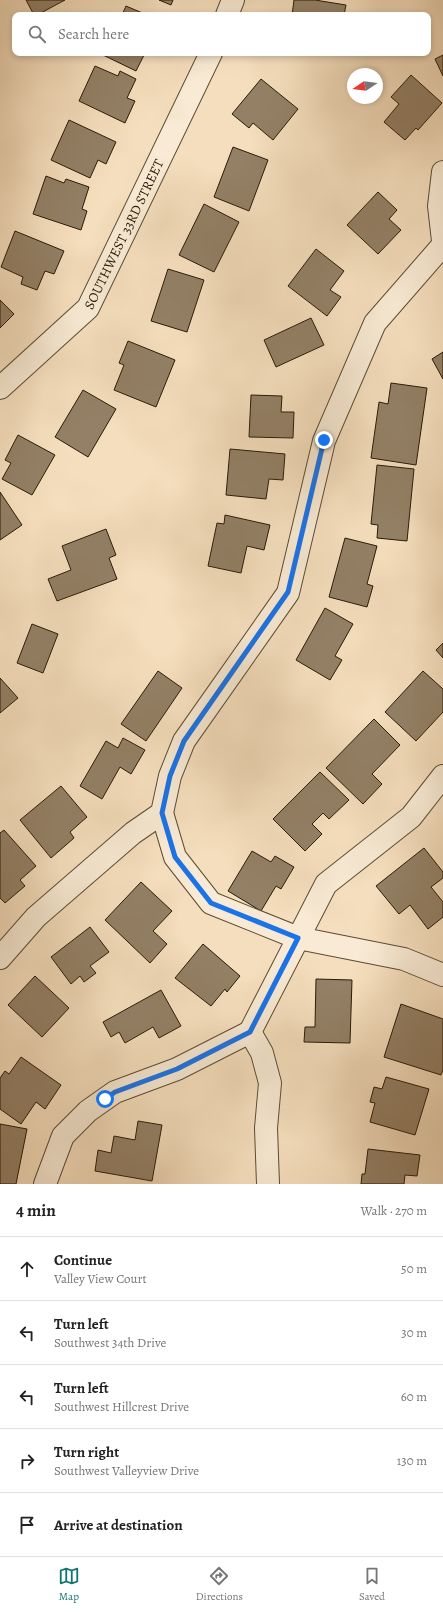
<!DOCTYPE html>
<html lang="en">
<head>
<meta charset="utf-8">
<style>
  body { margin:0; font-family:Alegreya,serif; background:#f6f6f6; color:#222 }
  .compass { position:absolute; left:347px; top:68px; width:36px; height:36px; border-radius:50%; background:#fff; box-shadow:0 2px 6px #0003; rotate:257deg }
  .stop { position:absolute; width:12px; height:12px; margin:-9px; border:3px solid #1a73e8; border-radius:50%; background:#fff }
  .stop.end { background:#1a73e8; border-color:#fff; box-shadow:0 1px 4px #0008 }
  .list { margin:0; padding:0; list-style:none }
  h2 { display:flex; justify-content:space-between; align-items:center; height:52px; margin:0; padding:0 16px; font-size:17px }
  h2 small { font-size:13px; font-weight:400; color:#767676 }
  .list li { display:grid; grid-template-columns:26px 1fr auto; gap:12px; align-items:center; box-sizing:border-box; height:64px; padding:0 16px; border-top:1px solid #e0e0e0 }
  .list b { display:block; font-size:15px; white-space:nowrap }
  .list p { margin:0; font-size:13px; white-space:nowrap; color:#767676 }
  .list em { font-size:13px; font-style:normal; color:#767676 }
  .icon { flex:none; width:22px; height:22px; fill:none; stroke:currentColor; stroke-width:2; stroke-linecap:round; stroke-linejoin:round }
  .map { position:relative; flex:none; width:443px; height:1184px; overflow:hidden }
  .search { position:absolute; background:#fff; box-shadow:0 2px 6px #0003; left:12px; right:12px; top:12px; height:44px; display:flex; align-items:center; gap:10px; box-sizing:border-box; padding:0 14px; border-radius:8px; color:#767676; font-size:15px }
  .sheet { height:372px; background:#fff }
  nav { display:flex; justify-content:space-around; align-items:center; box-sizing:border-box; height:56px; border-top:1px solid #e0e0e0; background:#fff; font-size:11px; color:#767676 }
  nav a { display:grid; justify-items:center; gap:2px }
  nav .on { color:#0f766e }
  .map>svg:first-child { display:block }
  .building { fill:#938066; stroke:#281b07 }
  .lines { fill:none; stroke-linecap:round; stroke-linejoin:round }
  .street-casing { stroke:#5b4c34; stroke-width:24 }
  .street { stroke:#f8ead4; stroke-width:22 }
  .route { stroke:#1a73e8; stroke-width:5 }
  .labels { text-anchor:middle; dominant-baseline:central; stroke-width:4; stroke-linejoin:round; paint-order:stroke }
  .street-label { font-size:14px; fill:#281b07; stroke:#f8ead4 }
</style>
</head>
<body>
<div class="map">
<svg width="443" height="1184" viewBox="0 0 443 1184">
  <rect width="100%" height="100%" fill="#f5debd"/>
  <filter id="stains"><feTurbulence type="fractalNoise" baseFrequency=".005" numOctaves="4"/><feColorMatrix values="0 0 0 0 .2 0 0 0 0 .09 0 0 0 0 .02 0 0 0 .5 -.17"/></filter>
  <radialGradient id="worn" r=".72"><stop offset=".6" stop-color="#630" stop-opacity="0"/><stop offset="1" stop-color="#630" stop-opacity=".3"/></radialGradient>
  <g class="building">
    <polygon points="26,0 65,0 37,15 34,15"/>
    <polygon points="159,0 173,0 171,5"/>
    <polygon points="294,0 315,0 346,5 344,15 292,15"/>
    <polygon points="126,6 147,15 122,15"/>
    <polygon points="104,53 145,53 136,71 103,55"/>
    <polygon points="443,55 443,76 435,59"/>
    <polygon points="95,66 118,76 120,71 136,79 127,98 135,101 125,123 79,101"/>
    <polygon points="411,75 442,103 418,130 416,128 405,140 384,122 399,104 391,97"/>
    <polygon points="261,79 298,109 273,140 253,123 249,128 232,114"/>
    <polygon points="69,120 116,142 106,164 98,160 90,178 51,160"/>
    <polygon points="233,147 268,160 249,211 214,197"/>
    <polygon points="46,176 64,183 66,179 89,187 82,209 87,211 81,230 33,214"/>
    <polygon points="378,192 397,210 389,219 401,230 378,254 347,225"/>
    <polygon points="204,204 239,222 214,272 179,255"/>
    <polygon points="15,231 64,251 54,274 45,271 37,290 21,284 23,277 1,267"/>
    <polygon points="316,249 344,271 330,290 341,297 327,316 288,286"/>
    <polygon points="168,269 204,280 187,332 151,321"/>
    <polygon points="0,300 14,314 0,328"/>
    <polygon points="311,318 324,345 276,367 264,340"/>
    <polygon points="128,341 175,360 156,407 114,390 124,365 119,363"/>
    <polygon points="443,352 443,379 432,359"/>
    <polygon points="391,383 427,388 416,465 371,458 379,402 388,404"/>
    <polygon points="83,390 116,409 88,457 55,437"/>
    <polygon points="251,395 282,396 281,412 294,412 293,438 249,437"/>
    <polygon points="18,435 55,455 32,495 2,479 11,463 5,460"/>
    <polygon points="230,449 285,454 283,480 269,479 266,499 226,495"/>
    <polygon points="377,465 414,469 407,541 377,538 378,525 371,524"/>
    <polygon points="0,492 22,525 0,540"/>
    <polygon points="225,515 270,525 264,550 247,546 241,573 208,566 217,523 224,524"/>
    <polygon points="106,529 116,555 109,558 117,579 57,601 48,579 71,570 62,546"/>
    <polygon points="345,538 377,546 367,584 373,586 367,607 329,597"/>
    <polygon points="325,608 353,624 335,656 342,660 330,680 296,660"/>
    <polygon points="32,624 58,634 43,673 17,663"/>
    <polygon points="443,643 443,658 436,650"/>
    <polygon points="158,671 182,688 146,741 121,724"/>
    <polygon points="423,671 443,689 443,712 416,741 385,712"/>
    <polygon points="0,678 18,698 0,713"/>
    <polygon points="374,719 400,745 372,774 382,784 363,804 326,768"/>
    <polygon points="123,738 145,750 131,774 120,767 102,799 80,786 106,741 118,748"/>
    <polygon points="320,772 349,800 329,819 323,813 312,824 322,834 305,851 273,819"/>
    <polygon points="61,786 87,817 70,832 74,838 51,858 20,820"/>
    <polygon points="4,830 36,866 20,880 25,886 5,903 0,898 0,833"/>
    <polygon points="424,848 443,872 443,878 431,887 443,902 443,917 428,929 410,905 399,914 376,886"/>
    <polygon points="252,851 271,862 275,856 294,867 281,889 276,886 261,911 228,891"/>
    <polygon points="141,882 172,911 153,931 167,944 150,963 105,920"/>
    <polygon points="90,927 109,952 90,966 96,973 84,982 80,976 71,984 51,957"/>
    <polygon points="203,944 240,976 227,992 225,989 211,1006 175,978"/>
    <polygon points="35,976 69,1008 42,1037 8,1005"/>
    <polygon points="316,979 352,980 350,1043 304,1042 305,1027 315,1027"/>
    <polygon points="161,990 181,1026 159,1038 153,1027 125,1043 119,1032 111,1037 103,1022"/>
    <polygon points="401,1004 443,1019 443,1070 441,1075 384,1057"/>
    <polygon points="21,1057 61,1085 45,1109 36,1102 21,1124 0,1109 0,1078 5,1071 9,1074"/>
    <polygon points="386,1077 429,1089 415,1135 370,1122 375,1103 370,1102 374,1087 382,1089"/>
    <polygon points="138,1121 162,1125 152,1181 95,1171 98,1150 111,1153 114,1136 135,1140"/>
    <polygon points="0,1124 27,1129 16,1184 0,1184"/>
    <polygon points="368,1149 420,1155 417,1176 405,1175 404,1184 361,1184 362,1174 365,1174"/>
  </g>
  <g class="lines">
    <defs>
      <g id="street">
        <polyline points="227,15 233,0"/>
        <polyline points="443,172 439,206 443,241"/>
        <path id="s1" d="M 0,388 L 88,308 L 211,53"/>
        <polyline points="162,813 175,857 211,903 298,938 404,959 443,975"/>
        <polyline points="0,958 36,917 133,833 162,813 170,776 184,741 288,593 324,441 375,323 443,245"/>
        <polyline points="250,1032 326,884 411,817 443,776"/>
        <polyline points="250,1032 262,1053 270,1083 266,1128 268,1184"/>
        <polyline points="45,1184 63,1136 88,1111 115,1092 177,1069 250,1032"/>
      </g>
    </defs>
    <use href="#street" class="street-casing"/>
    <use href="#street" class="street"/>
  </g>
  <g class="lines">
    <polyline class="route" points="105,1099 115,1092 177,1069 250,1032 298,938 211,903 175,857 162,813 170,776 184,741 288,592 324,440"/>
  </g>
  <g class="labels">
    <g class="street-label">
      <text stroke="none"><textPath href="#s1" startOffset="201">SOUTHWEST 33RD STREET</textPath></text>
    </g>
  </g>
  <rect width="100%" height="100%" filter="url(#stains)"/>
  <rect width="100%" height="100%" fill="url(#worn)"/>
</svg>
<svg class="compass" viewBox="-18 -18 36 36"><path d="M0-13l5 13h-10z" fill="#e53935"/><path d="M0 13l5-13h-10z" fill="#767676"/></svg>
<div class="stop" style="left:105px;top:1099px"></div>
<div class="stop end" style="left:324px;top:440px"></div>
<div class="search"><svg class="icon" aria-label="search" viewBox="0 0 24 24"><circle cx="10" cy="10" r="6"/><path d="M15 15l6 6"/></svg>Search here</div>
</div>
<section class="sheet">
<h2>4 min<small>Walk · 270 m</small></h2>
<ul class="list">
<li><svg class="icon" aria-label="ahead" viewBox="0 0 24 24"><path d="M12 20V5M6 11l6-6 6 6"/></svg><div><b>Continue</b><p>Valley View Court</p></div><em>50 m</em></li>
<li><svg class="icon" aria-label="left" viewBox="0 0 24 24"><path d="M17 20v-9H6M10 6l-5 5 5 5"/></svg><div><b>Turn left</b><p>Southwest 34th Drive</p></div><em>30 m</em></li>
<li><svg class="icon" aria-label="left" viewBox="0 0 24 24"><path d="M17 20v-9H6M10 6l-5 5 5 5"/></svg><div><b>Turn left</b><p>Southwest Hillcrest Drive</p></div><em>60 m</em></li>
<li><svg class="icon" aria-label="right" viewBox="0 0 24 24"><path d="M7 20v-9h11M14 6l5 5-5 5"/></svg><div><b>Turn right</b><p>Southwest Valleyview Drive</p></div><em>130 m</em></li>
<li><svg class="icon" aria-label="arrive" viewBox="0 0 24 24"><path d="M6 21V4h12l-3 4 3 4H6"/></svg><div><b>Arrive at destination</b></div></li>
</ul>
</section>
<nav>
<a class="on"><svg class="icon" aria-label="map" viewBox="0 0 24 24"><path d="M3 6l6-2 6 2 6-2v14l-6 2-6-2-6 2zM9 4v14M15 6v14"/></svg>Map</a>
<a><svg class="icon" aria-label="directions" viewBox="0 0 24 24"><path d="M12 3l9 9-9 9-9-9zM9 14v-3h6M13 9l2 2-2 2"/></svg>Directions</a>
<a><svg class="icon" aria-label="saved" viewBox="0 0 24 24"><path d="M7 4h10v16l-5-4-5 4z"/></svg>Saved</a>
</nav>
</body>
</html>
